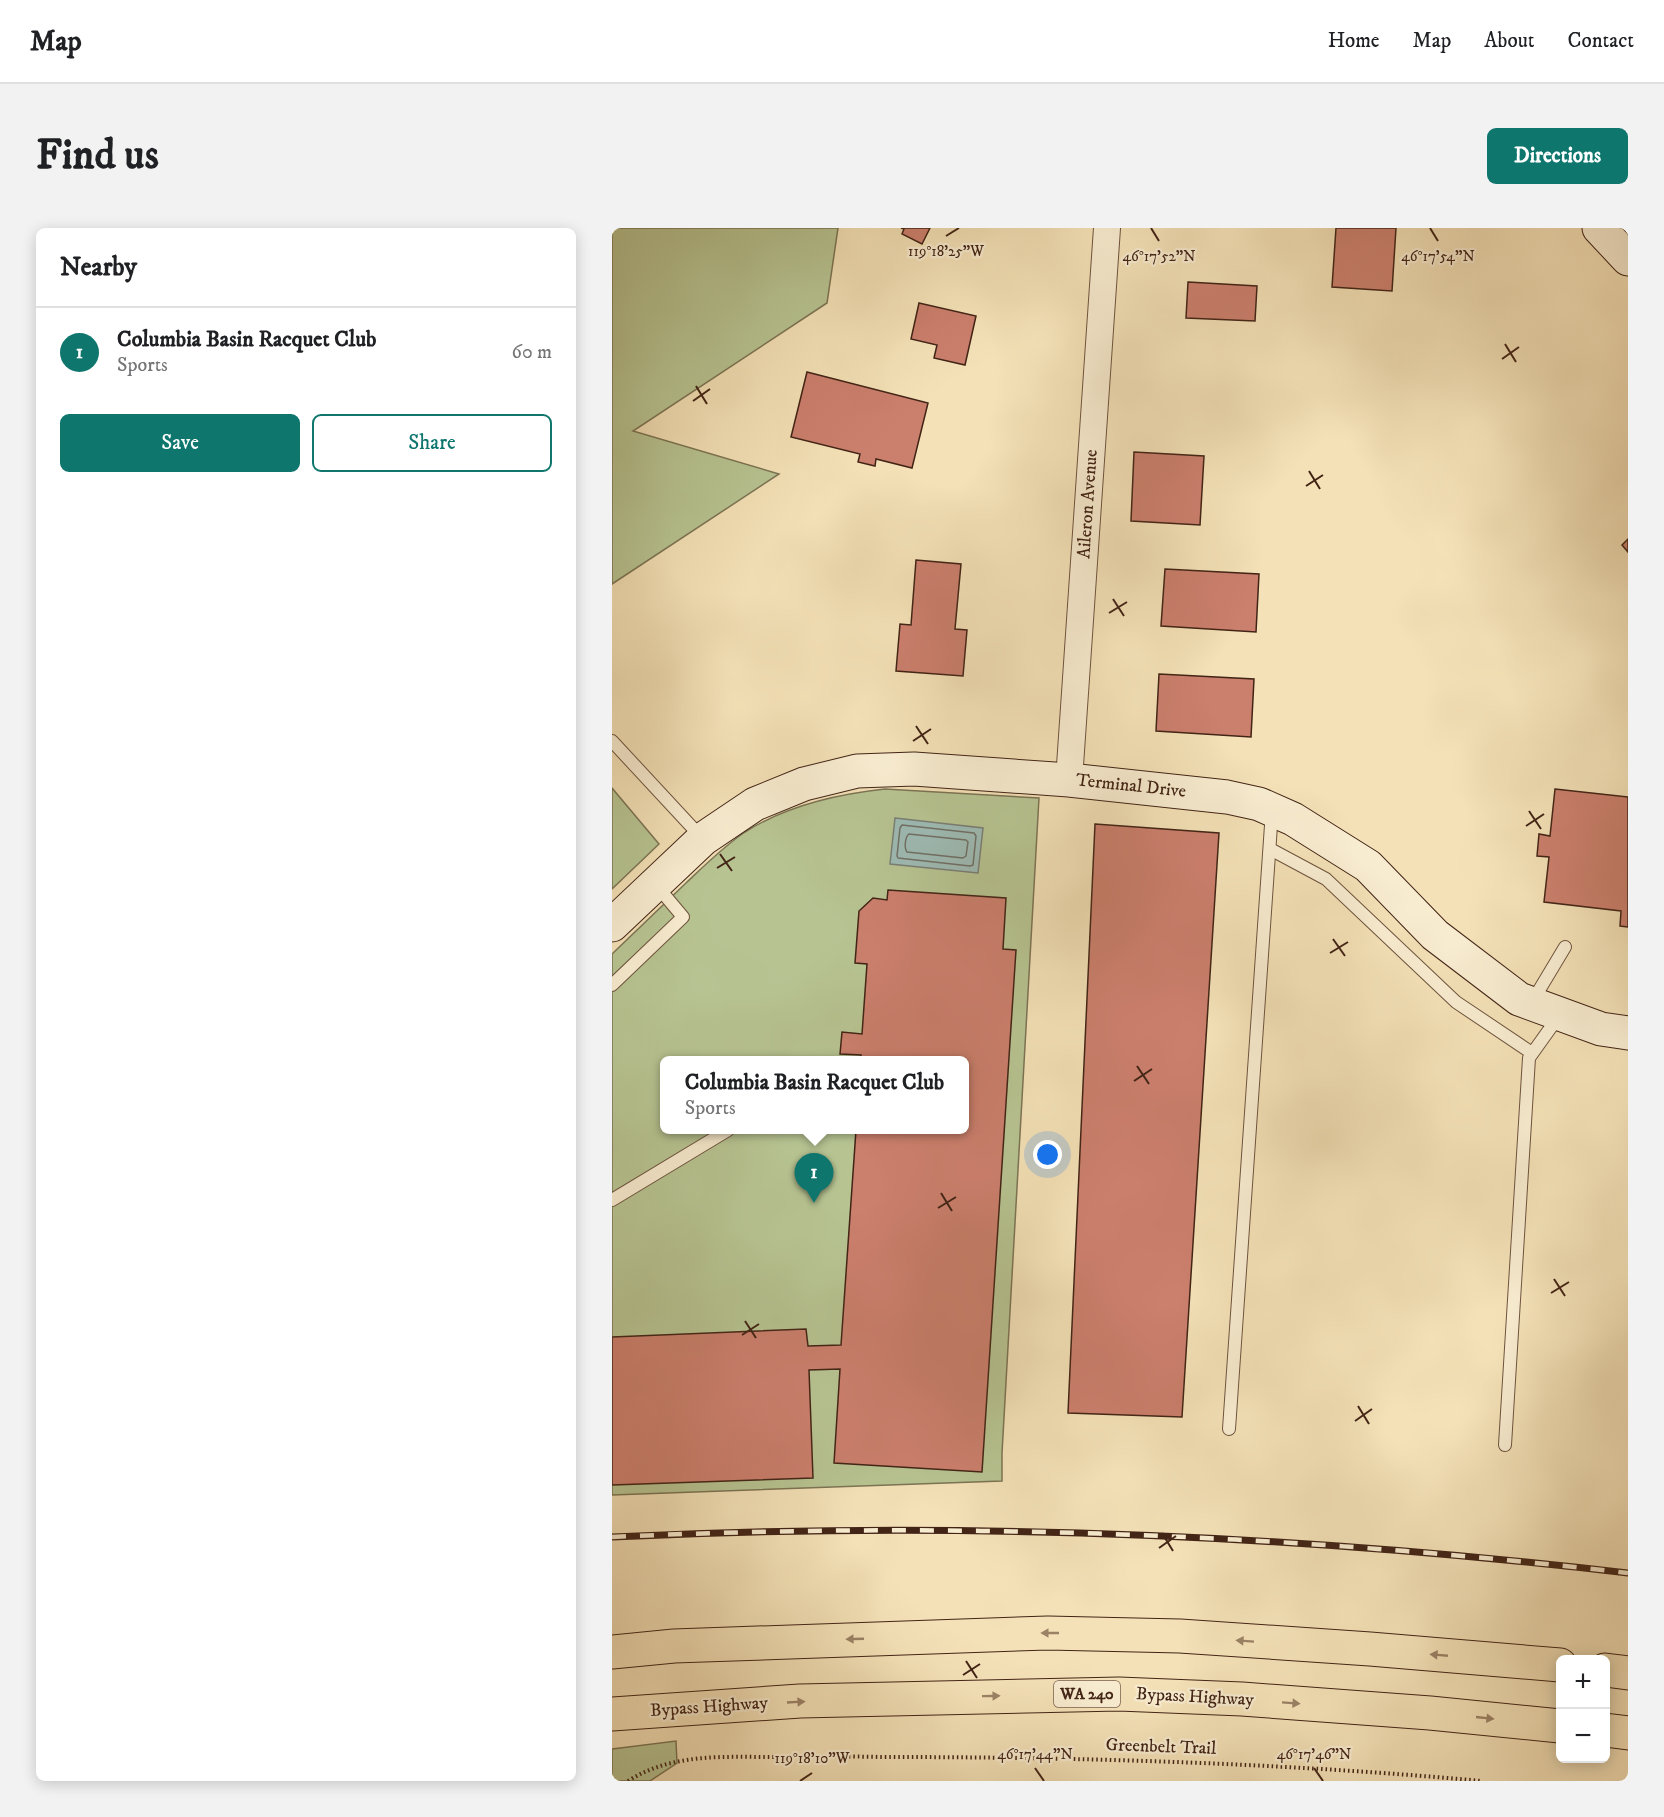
<!DOCTYPE html>
<meta charset="utf-8">
<style>
:root{--surface:#fff;--page:#f2f2f2;--text:#202124;--muted:#757577;--line:#e0e0e0;--accent:#0f766e}
body{margin:0;font-family:"IM FELL DW Pica",serif;background:var(--page);color:var(--text)}
.controls{position:absolute;right:18px;bottom:18px;display:grid;overflow:hidden;border-radius:9px;box-shadow:0 3px 15px #0003}
.controls button{width:54px;height:54px;display:grid;place-items:center;padding:0;border:0;border-bottom:2px solid var(--line);background:var(--surface);color:var(--text);font:30px sans-serif}
.you{position:absolute;left:436px;top:927px;width:21px;height:21px;margin:-15px;border:4px solid #fff;border-radius:50%;background:#1a73e8;box-shadow:0 0 0 9px #1a73e833}
.badge{display:grid;place-items:center;width:39px;height:39px;border-radius:50%;background:var(--accent);color:#fff;font-size:20px;font-weight:700}
.pin{position:absolute;translate:-50% -50px;filter:drop-shadow(0 2px 3px #0008)}
.pin::after{content:'';position:absolute;top:32px;width:21px;height:18px;background:inherit;clip-path:polygon(0 0,100% 0,50% 100%)}
.popup{position:absolute;left:48px;top:828px;width:309px;height:78px;box-sizing:border-box;display:grid;place-content:center;border-radius:9px;background:var(--surface);filter:drop-shadow(0 2px 4px #0005);font-size:20px;white-space:nowrap;color:var(--muted)}
.popup b{font-size:22px;color:var(--text)}
.popup::after{content:'';position:absolute;left:50%;top:100%;margin-left:-12px;border:12px solid transparent;border-top-color:var(--surface)}
.list{margin:0;padding:0;list-style:none}
h2{display:flex;justify-content:space-between;align-items:center;height:78px;margin:0;padding:0 24px;font-size:26px}
h2 small{font-size:20px;font-weight:400;color:var(--muted)}
.list li{display:grid;grid-template-columns:39px 1fr auto;gap:18px;align-items:center;box-sizing:border-box;height:90px;padding:0 24px;border-top:2px solid var(--line)}
.list b{display:block;font-size:22px;white-space:nowrap}
.list p{margin:0;font-size:20px;white-space:nowrap;color:var(--muted)}
.list em{font-size:20px;font-style:normal;color:var(--muted)}
.actions{display:flex;gap:12px;padding:18px 24px}
.actions a{flex:1;padding:14px 0;border:2px solid var(--accent);border-radius:9px;text-align:center;font-size:21px;color:var(--accent)}
.actions .main{background:var(--accent);color:#fff}
.map{position:relative;flex:none;width:1016px;height:1553px;overflow:hidden;border-radius:9px}
header{display:flex;align-items:center;gap:36px;box-sizing:border-box;height:84px;padding:0 30px;background:var(--surface);border-bottom:2px solid var(--line)}
header strong{font-size:28px}
nav{display:flex;gap:33px;margin-inline-start:auto;font-size:21px}
.intro{display:flex;align-items:center;justify-content:space-between;box-sizing:border-box;height:144px;padding:0 36px}
h1{margin:0;font-size:42px}
.button{padding:15px 27px;border-radius:9px;background:var(--accent);color:#fff;font-size:21px;font-weight:700}
main{display:flex;gap:36px;padding:0 36px}
aside{flex:1;background:var(--surface);border-radius:9px;box-shadow:0 3px 15px #0003}
.map>svg:first-child{display:block}
.green{fill:#b7c492;stroke:#7c7454;stroke-width:1.5;fill-rule:evenodd}
.water{fill:#9ebcb6;stroke:#797f76;stroke-width:1.5}
.lines{fill:none;stroke-linecap:round;stroke-linejoin:round}
.shore{stroke:#707066;stroke-width:1.5}
.building{fill:#cb7f6d;stroke:#422416;stroke-width:1.5}
.lane-casing{stroke:#6e533e;stroke-width:14}
.street-casing{stroke:#6e533e;stroke-width:28}
.secondary-casing{stroke:#422416;stroke-width:35}
.highway-casing{stroke:#422416;stroke-width:35}
.path{stroke:#422416;stroke-width:4;stroke-dasharray:1.5 3;stroke-linecap:butt}
.lane{stroke:#f8ecd0;stroke-width:12}
.street{stroke:#f8ecd0;stroke-width:26}
.secondary{stroke:#f8ecd0;stroke-width:33}
.highway{stroke:#f4e1b7;stroke-width:33}
.rail-casing{stroke:#422416;stroke-width:7}
.rail{stroke:#f8ecd0;stroke-width:4.5;stroke-dasharray:14;stroke-linecap:butt}
.oneway{fill:#9b8266}
.ticks{fill:none;stroke:#422416;stroke-width:2}
.labels{text-anchor:middle;dominant-baseline:central;stroke-width:4.5;stroke-linejoin:round;paint-order:stroke}
.shield{fill:#f8ecd0;stroke:#79604e;stroke-width:1.5}
.shield-label{font-size:16px;font-weight:bold;fill:#422416}
.street-label{font-size:18px;fill:#422416;stroke:#f8ecd0}
.ticks-label{font-size:15px;text-anchor:middle;fill:#422416;stroke:#f8ecd0;stroke-width:4.5;stroke-linejoin:round;paint-order:stroke}
</style>
<header>
<strong>Map</strong>
<nav><a>Home</a><a>Map</a><a>About</a><a>Contact</a></nav>
</header>
<div class="intro"><h1>Find us</h1><a class="button">Directions</a></div>
<main>
<aside>
<h2>Nearby<small></small></h2>
<ul class="list">
<li><span class="badge">1</span><div><b>Columbia Basin Racquet Club</b><p>Sports</p></div><em>60 m</em></li>
</ul>
<div class="actions"><a class="main">Save</a><a>Share</a></div>
</aside>
<div class="map">
<svg width="1016" height="1553" viewBox="0 0 1016 1553">
<rect width="100%" height="100%" fill="#f4e1b7"/>
<filter id="stains"><feTurbulence type="fractalNoise" baseFrequency=".00333" numOctaves="4"/><feColorMatrix values="0 0 0 0 .2 0 0 0 0 .09 0 0 0 0 .02 0 0 0 .5 -.17"/></filter>
<radialGradient id="worn" r=".72"><stop offset=".6" stop-color="#630" stop-opacity="0"/><stop offset="1" stop-color="#630" stop-opacity=".3"/></radialGradient>
<!-- green -->
<g class="green">
<polygon points="0,0 226,0 215,75 21,203 167,246 0,356"/>
<polygon points="0,560 47,616 0,661"/>
<path d="M273,561L427,570L390,1225V1253L0,1267V726C25,702 49,679 74,655C93,637 111,619 133,604C174,578 226,566 273,561ZM52,832H352V902H52Z"/>
<polygon points="64,1513 65,1535 38,1553 0,1553 0,1521"/>
</g>
<!-- water -->
<polygon class="water" points="283,590 371,600 366,645 278,636"/>
<g class="lines">
<!-- shore -->
<g class="shore">
<polygon points="290,597 362,605 364,608 361,637 358,638 286,630 285,628 288,600"/>
<path d="M297,606L354,612L356,614L354,628L351,630L295,624C292,620 293,609 297,606Z"/>
</g>
</g>
<!-- building -->
<g class="building">
<polygon points="289,0 318,0 310,16 290,6 292,1"/>
<polygon points="724,0 784,0 780,63 720,59"/>
<polygon points="576,54 645,58 643,93 574,90"/>
<polygon points="307,75 364,88 353,137 322,130 325,117 299,111"/>
<polygon points="195,144 316,175 300,240 264,231 263,238 246,234 248,226 179,209"/>
<polygon points="522,224 592,228 588,297 519,293"/>
<polygon points="1016,311 1016,324 1010,317"/>
<polygon points="304,332 349,336 343,401 355,402 351,448 284,443 288,396 299,397"/>
<polygon points="553,341 647,346 644,404 549,398"/>
<polygon points="547,446 642,451 639,509 544,503"/>
<polygon points="943,561 1016,569 1016,699 1008,698 1009,683 932,674 937,629 925,628 927,606 938,608"/>
<polygon points="483,596 607,605 570,1189 456,1185"/>
<polygon points="276,662 394,670 391,721 404,722 370,1244 222,1235 228,1141 197,1142 201,1250 0,1257 0,1109 194,1101 196,1118 229,1117 244,902 352,902 352,832 248,832 249,827 228,826 230,804 250,806 255,736 243,735 247,683 261,670 275,672"/>
</g>
<g class="lines">
<!-- lane casing -->
<g class="lane-casing">
<g id="lane">
<polyline points="0,513 90,610"/>
<polyline points="658,621 714,651 844,774 920,825"/>
<polyline points="0,757 71,689 45,658"/>
<polyline points="920,774 953,719"/>
<polyline points="0,972 116,902"/>
<polyline points="617,1201 660,583"/>
<polyline points="893,1217 917,830 947,788"/>
</g>
</g>
<!-- street casing -->
<g class="street-casing">
<polyline id="street" points="457,552 495,0"/>
</g>
<!-- secondary casing -->
<g class="secondary-casing">
<g id="secondary">
<polyline points="987,0 1016,31"/>
<polyline points="0,697 91,611 143,576 192,556 245,543 302,541 457,552 615,569 647,576 681,591 756,638 823,707 907,771 989,801 1016,805"/>
</g>
</g>
<!-- highway casing -->
<g class="highway-casing">
<g id="highway">
<polyline points="0,1424 62,1418 436,1405 568,1408 758,1421 948,1437"/>
<polyline points="993,1442 1016,1445"/>
<polyline points="0,1486 188,1473 507,1466 630,1471 818,1485 948,1498"/>
<polyline points="993,1502 1016,1505"/>
</g>
</g>
<!-- path -->
<path class="path" d="M16,1553C60,1525 111,1529 161,1529C198,1529 234,1528 270,1529C471,1529 670,1535 870,1553"/>
<!-- lane -->
<use href="#lane" class="lane"/>
<!-- street -->
<use href="#street" class="street"/>
<!-- secondary -->
<use href="#secondary" class="secondary"/>
<!-- highway -->
<use href="#highway" class="highway"/>
<!-- rail casing -->
<g class="rail-casing">
<path id="rail" d="M0,1309C339,1293 679,1306 1016,1345"/>
</g>
<!-- rail -->
<use href="#rail" class="rail"/>
</g>
<!-- one-way arrows -->
<defs><path id="oneway-solid" d="M-6-.8H1V-3.2L6.5 0L1 3.2V.8H-6Z" transform="scale(1.5)"/></defs>
<g class="oneway">
<use href="#oneway-solid" transform="translate(438 1405) rotate(-180)"/>
<use href="#oneway-solid" transform="translate(243 1411) rotate(178)"/>
<use href="#oneway-solid" transform="translate(633 1413) rotate(-176)"/>
<use href="#oneway-solid" transform="translate(827 1427) rotate(-175)"/>
<use href="#oneway-solid" transform="translate(379 1468) rotate(-1)"/>
<use href="#oneway-solid" transform="translate(184 1474) rotate(-3)"/>
<use href="#oneway-solid" transform="translate(679 1475) rotate(4)"/>
<use href="#oneway-solid" transform="translate(873 1490) rotate(6)"/>
</g>
<!-- ticks -->
<path class="ticks" d="M539,0L547,13M818,0L826,13M334,8L347,0M893,116L904,134M890,131L907,119M84,158L95,176M81,173L98,161M697,243L708,261M694,258L711,247M501,371L512,388M497,385L515,374M304,498L316,516M301,513L319,501M917,583L929,601M914,598L932,586M108,626L120,643M105,640L123,629M721,711L733,728M718,725L736,714M525,838L537,856M522,853L540,841M329,965L340,983M326,980L344,969M942,1051L953,1068M939,1065L957,1054M133,1093L144,1110M130,1107L147,1096M746,1178L757,1196M743,1193L760,1181M550,1305L561,1323M547,1320L564,1308M354,1433L365,1450M351,1447L368,1436M423,1540L432,1553M702,1540L711,1553M188,1553L200,1545"/>
<g class="labels">
<!-- shield labels -->
<rect class="shield" x="442" y="1453" width="66" height="26" rx="4.5"/>
<g class="shield-label">
<text x="475" y="1466">WA 240</text>
</g>
<!-- street labels -->
<g class="street-label">
<text transform="translate(476 276) rotate(-86)">Aileron Avenue</text>
<text transform="translate(519 558) rotate(6)">Terminal Drive</text>
<text transform="translate(583 1469) rotate(3)">Bypass Highway</text>
<text transform="translate(97 1479) rotate(-4)">Bypass Highway</text>
<text transform="translate(549 1519) rotate(2)">Greenbelt Trail</text>
</g>
</g>
<g class="ticks-label">
<text x="334" y="28">119°18'25"W</text>
<text x="547" y="33">46°17'52"N</text>
<text x="826" y="33">46°17'54"N</text>
<text x="423" y="1531">46°17'44"N</text>
<text x="702" y="1531">46°17'46"N</text>
<text x="200" y="1535">119°18'10"W</text>
</g>
<rect width="100%" height="100%" filter="url(#stains)"/>
<rect width="100%" height="100%" fill="url(#worn)"/>
</svg>
<div class="controls">
<button>+</button>
<button>−</button>
</div>
<div class="you"></div>
<div class="pin badge" style="left:202px;top:975px">1</div>
<div class="popup"><b>Columbia Basin Racquet Club</b>Sports</div>
</div>
</main>
